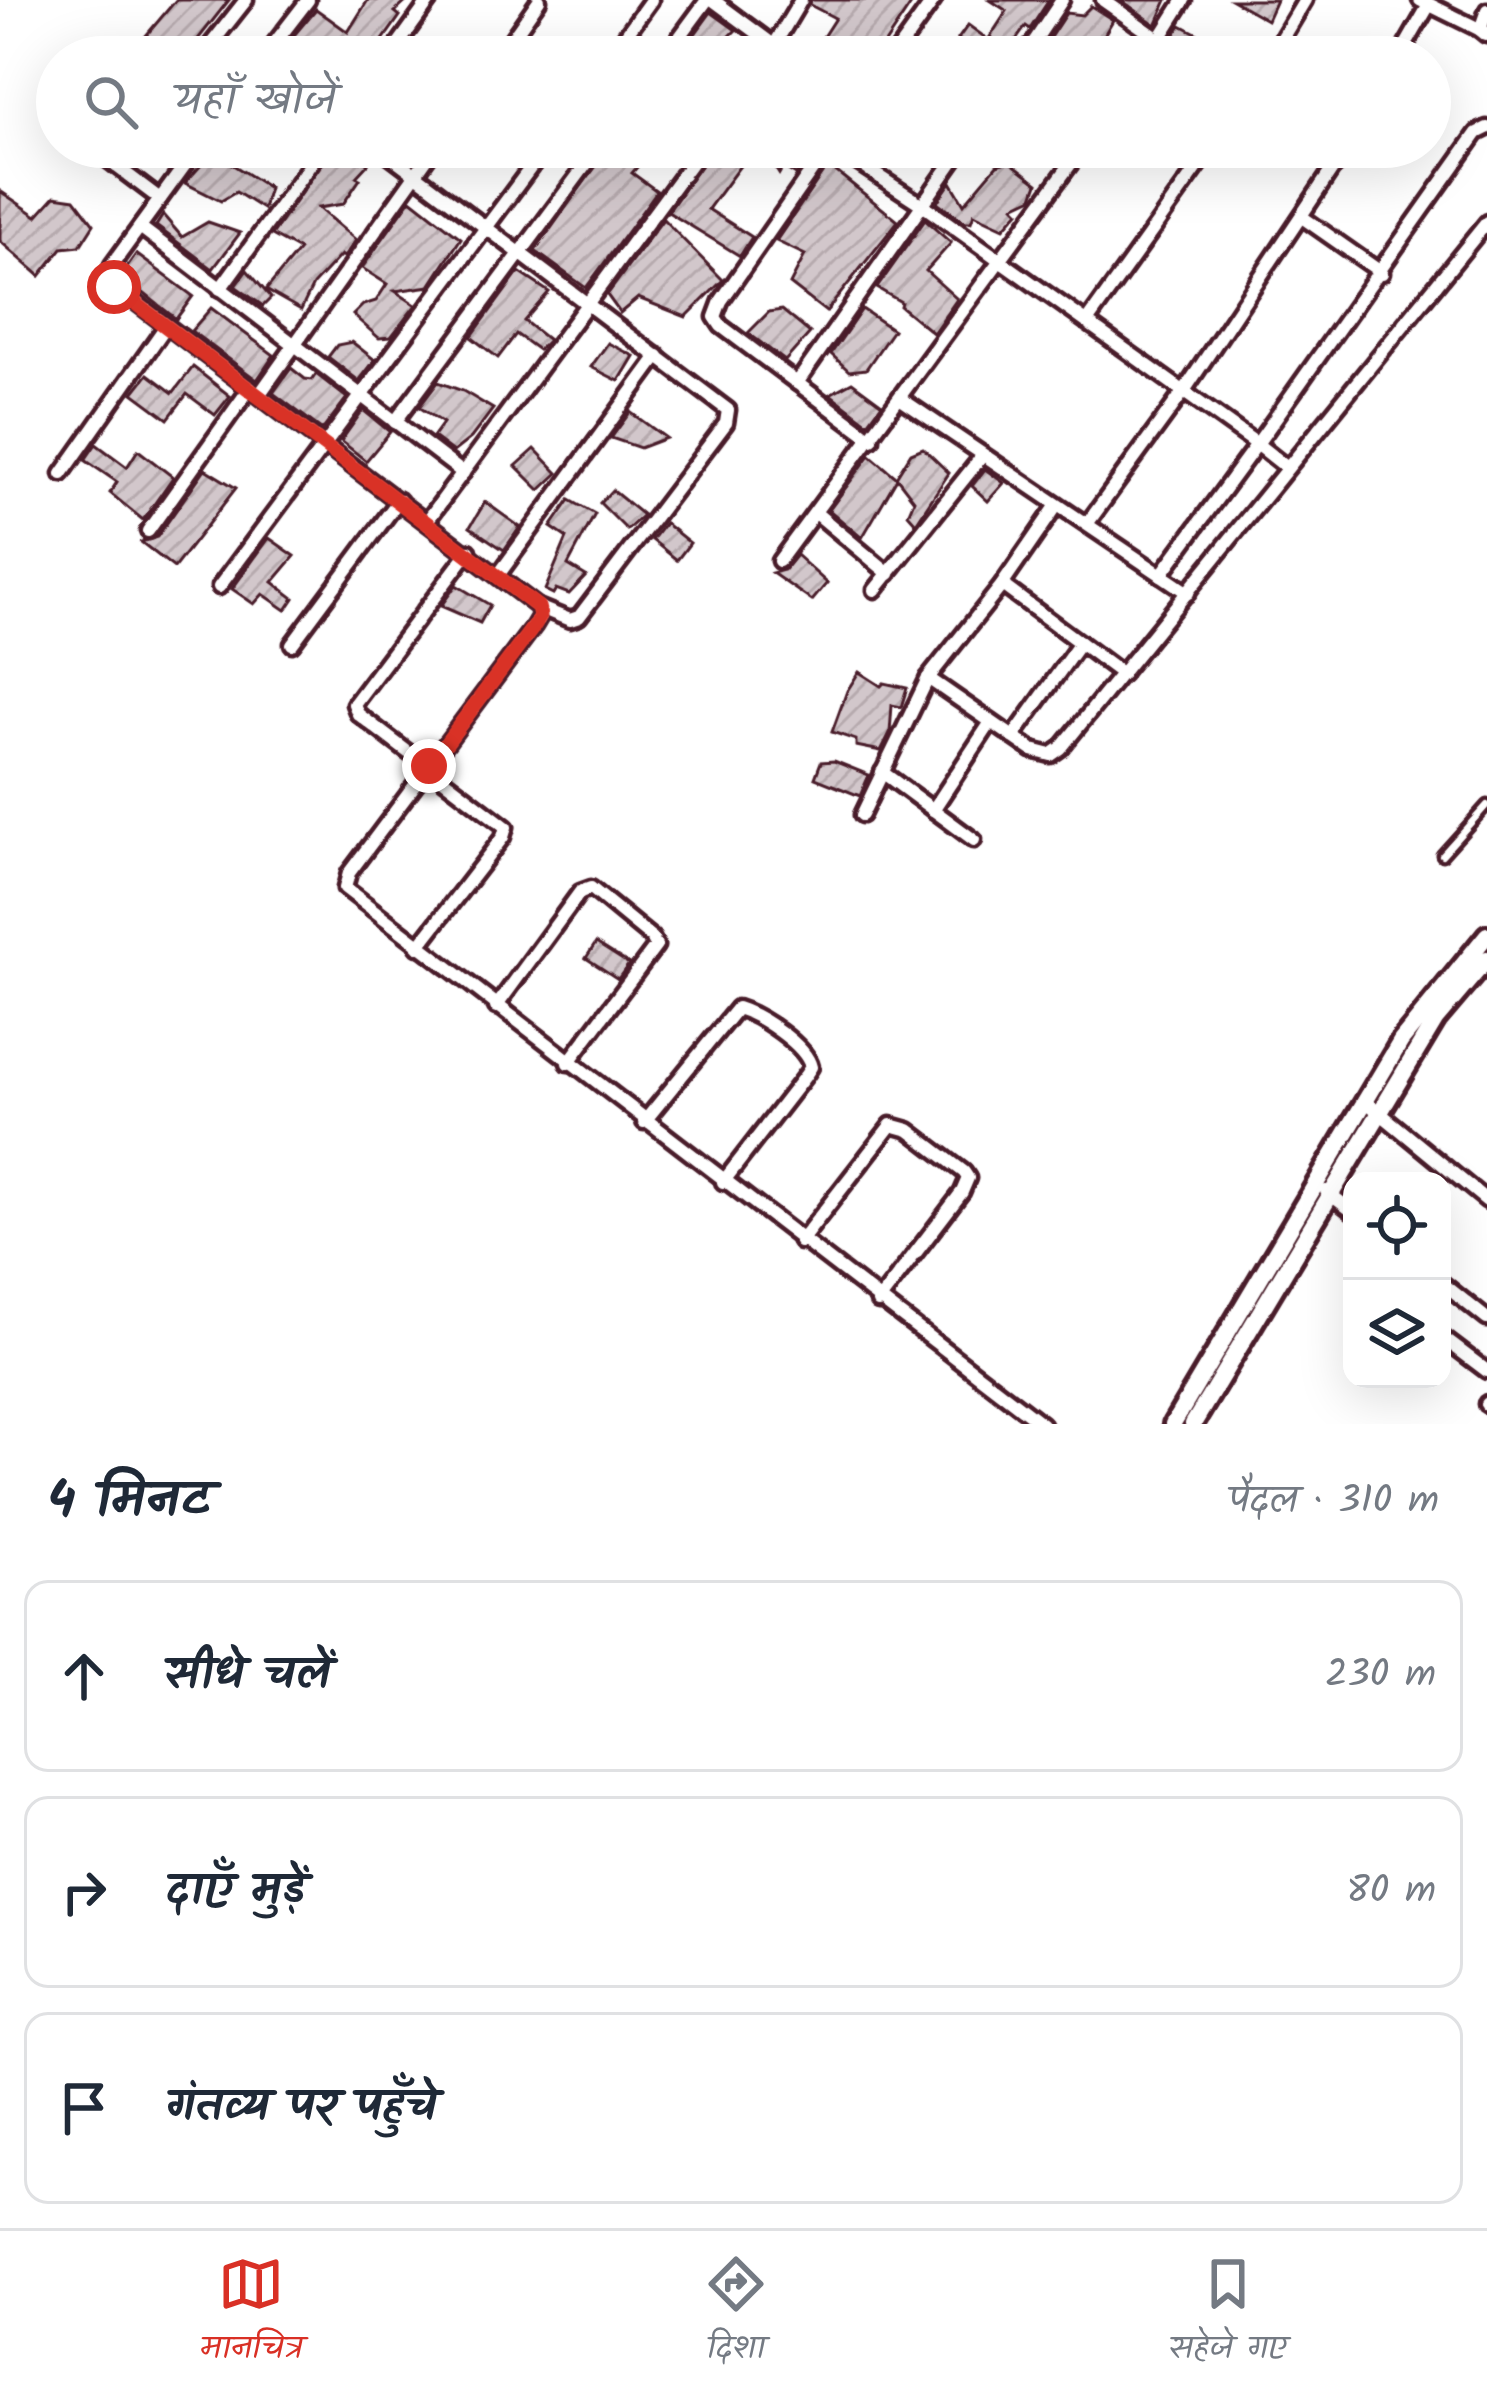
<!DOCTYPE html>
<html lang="hi">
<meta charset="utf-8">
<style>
:root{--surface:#fff;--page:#f2f2f3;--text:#1f2937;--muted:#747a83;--line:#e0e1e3;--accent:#d93025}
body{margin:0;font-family:Kalam,"Playpen Sans Deva",sans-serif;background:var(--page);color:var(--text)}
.controls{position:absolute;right:36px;bottom:36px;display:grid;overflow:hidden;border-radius:24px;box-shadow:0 12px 48px #0002}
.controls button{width:108px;height:108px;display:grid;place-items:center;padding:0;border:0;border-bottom:3px solid var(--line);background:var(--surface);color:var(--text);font:60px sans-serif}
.stop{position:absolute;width:36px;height:36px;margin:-27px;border:9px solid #d93025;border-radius:50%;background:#fff}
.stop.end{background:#d93025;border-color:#fff;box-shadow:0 3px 12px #0008}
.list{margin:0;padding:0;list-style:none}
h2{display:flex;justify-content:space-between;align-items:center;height:156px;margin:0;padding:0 48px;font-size:51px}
h2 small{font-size:39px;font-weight:400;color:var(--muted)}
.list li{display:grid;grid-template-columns:78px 1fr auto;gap:36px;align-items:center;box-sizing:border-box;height:192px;margin:0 24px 24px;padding:0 24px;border:3px solid var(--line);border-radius:24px}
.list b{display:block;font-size:45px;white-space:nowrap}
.list em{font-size:39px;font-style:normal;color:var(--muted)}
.icon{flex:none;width:66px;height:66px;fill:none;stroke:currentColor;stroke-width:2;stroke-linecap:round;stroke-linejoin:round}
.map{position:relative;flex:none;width:1487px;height:1424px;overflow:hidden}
.search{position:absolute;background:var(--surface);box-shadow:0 12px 48px #0002;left:36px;right:36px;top:36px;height:132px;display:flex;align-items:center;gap:30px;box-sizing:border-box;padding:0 42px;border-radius:66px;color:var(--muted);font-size:45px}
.sheet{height:804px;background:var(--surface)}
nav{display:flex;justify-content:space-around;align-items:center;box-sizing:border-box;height:168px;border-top:3px solid var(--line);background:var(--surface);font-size:33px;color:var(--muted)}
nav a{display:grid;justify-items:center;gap:6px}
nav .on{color:var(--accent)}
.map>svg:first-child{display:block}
.building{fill:url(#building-hatch);stroke:#4a1f2b;stroke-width:3}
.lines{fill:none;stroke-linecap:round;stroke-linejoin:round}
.lane-casing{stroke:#4a1f2b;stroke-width:15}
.street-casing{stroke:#4a1f2b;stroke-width:21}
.secondary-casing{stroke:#4a1f2b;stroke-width:26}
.lane{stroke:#fff;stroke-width:6}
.street{stroke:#fff;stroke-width:12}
.secondary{stroke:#fff;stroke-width:16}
.route{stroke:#d93025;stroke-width:15}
</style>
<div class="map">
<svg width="1487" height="1424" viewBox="0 0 1487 1424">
<defs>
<pattern id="building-hatch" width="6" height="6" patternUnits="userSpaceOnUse" patternTransform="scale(3)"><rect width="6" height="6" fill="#d2c7cb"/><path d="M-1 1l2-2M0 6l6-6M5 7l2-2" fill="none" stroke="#b6aaae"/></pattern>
</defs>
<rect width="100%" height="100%" fill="#fff"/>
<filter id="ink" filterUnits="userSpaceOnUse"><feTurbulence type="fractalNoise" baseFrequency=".00833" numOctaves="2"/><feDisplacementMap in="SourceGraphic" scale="24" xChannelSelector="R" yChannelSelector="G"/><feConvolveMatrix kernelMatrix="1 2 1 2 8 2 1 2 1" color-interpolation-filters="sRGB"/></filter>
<g filter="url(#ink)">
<!-- building -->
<g class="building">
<polygon points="176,0 229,0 184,57 128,57"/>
<polygon points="368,0 408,0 395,12 400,16 371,57 358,57 339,45 328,57 278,57 292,45 290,40 316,9 348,32"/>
<polygon points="811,0 914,0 876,57 810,57 835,18 810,5"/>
<polygon points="990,0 1049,0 1030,29 1026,26 1008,51 990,37 1007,11"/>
<polygon points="1121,0 1167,0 1156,25"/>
<polygon points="1232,0 1276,0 1267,20"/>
<polygon points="1091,6 1113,20 1091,57 1082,57 1049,39 1066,13 1082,15"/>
<polygon points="711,12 736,30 723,43 744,57 678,57"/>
<polygon points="968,25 990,41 981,54 958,39"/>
<polygon points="1181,25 1215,43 1207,57 1193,52 1173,37"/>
<polygon points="333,147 351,147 368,164 356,177 360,179 343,204 318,208 356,240 344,257 341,255 313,285 301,310 266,290 299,250 272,235"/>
<polygon points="609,147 633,147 646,157 632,173 657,191 586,288 535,251"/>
<polygon points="713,147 729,147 742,163 708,209 752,237 740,256 668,212"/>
<polygon points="737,147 805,147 802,152 809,156 796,175 783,167 779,174 770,160 737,152"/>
<polygon points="213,152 269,188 263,209 236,192 221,201 185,183"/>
<polygon points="1009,161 1038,183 1033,197 1014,206 1019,211 1004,228 974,214 971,222 965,222 937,202 951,182 964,204 997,165"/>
<polygon points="828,165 898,221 826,312 790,284 805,255 776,241"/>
<polygon points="0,191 37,216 55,196 75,199 94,224 80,246 62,248 40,276 0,241"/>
<polygon points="411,199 461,238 430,286 395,291 416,305 391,337 379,338 353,315 363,305 376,301 387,284 362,268"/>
<polygon points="163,215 182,237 208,222 240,233 213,269 156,226"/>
<polygon points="663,219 723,280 686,317 638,298 620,313 607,295"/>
<polygon points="925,220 951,243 926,271 957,299 933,333 900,306 901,302 877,288"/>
<polygon points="136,254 193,296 176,319 121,275"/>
<polygon points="247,270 271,298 263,306 235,286"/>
<polygon points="519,272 549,292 524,321 548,340 538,350 516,334 498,358 471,337"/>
<polygon points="211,308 274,355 257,380 191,331"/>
<polygon points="862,309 893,330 866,369 849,371 831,354"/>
<polygon points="782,310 810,333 785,361 748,333 769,312"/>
<polygon points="352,342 375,360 359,381 328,357 337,345"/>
<polygon points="608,343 634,356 619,381 591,367"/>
<polygon points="193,367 230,396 215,415 187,394 168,419 133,393 148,374 173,393"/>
<polygon points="291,368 305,379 312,380 316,374 347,398 324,428 321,429 273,393"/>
<polygon points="438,382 463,391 493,409 471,438 453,452 433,437 443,423 419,407"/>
<polygon points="852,382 882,404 868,423 830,394"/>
<polygon points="363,410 390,432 366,461 341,441"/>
<polygon points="630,412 666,438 640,448 611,438"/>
<polygon points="96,444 127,467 138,450 173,477 143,520 110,493 117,482 85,460"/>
<polygon points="923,448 949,473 916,523 908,514 914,500 897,478 862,538 829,510 870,455 896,477 911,453"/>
<polygon points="535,449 558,473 540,490 516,466"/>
<polygon points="205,469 236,488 174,568 141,542 157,537"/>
<polygon points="985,469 1004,483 988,501 972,486"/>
<polygon points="612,490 643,515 627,530 600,503"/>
<polygon points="570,500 595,514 568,565 586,576 569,594 556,589 553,594 545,590 567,538 551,527"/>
<polygon points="485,502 520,527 504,550 470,527"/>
<polygon points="665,523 690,543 677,560 652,540"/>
<polygon points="269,538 295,556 273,582 294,598 286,610 263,594 254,604 232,589"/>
<polygon points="796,555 827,583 812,601 772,573 784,570"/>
<polygon points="456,585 490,605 480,623 441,606"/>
<polygon points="859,672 881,686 884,683 907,688 901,707 892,705 890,733 881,751 856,746 856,740 832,732 847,691"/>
<polygon points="834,761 869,775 860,796 815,778 821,762"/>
<polygon points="596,943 629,964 618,979 586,958"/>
</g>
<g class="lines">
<!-- lane casing -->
<g class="lane-casing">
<polyline id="lane" points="1442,855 1487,805"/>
</g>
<!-- street casing -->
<g class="street-casing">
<g id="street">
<polyline points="713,0 767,40 773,47 769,57"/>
<polyline points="1103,0 1184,57"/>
<polyline points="1420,0 1487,33"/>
<polyline points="1486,35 1480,30 1487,10"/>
<polyline points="773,47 801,0"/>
<polyline points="201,57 246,0"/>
<polyline points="264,57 308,0"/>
<polyline points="389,57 430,0"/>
<polyline points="499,57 539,0"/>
<polyline points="610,57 651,0"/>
<polyline points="665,57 707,0"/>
<polyline points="893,57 934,0"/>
<polyline points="1024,57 1062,0"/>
<polyline points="1148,57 1184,0"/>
<polyline points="1271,57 1305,0"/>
<polyline points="1399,57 1429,5"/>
<polyline points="53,118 57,122"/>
<polyline points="91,147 160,199"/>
<polyline points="198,147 112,265 108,281 538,607 540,616 534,626 349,873 345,888 1042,1424"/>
<polyline points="379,147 728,410 726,423 579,617 570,620 538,607"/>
<polyline points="828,147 721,301 715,317 721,326 872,439"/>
<polyline points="834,147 924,206 1257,444 1477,133 1487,128"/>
<polyline points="1307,147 1335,167"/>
<polyline points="116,166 131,147"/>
<polyline points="1302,217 1382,273"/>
<polyline points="140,227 463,473"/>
<polyline points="220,289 323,147"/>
<polyline points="1087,322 1212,147"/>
<polyline points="797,383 963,147"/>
<polyline points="259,395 435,147"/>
<polyline points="901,399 1188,593"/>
<polyline points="395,422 599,147"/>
<polyline points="62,474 166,326"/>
<polyline points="816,513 889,574"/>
<polyline points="427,521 703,147"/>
<polyline points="1087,524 1184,391 1347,147"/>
<polyline points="148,531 250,388"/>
<polyline points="779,561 1083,147"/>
<polyline points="499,574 658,356"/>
<polyline points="1161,575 1257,444 1286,467"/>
<polyline points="1002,585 1122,674"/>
<polyline points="219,587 546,147"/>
<polyline points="875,590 983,455"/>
<polyline points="292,644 399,500"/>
<polyline points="928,678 1032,750 1051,755 1061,748 1487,222"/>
<polyline points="1013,737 1080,643"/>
<polyline points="882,772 974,840"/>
<polyline points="933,810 991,722"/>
<polyline points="862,815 928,678 1002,585 1057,505"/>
<polyline points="418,947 503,837 506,827 358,714 354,704 469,551"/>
<polyline points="496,1007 580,892 591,888 597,893 652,938 656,946 568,1063"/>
<polyline points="1364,1100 1487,1201"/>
<path d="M644,1122L737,1008C760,1015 806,1045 811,1067L805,1076L723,1182"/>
<polyline points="1326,1191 1352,1211"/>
<polyline points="800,1242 891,1125 909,1130 964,1172 968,1178 962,1192 878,1302"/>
<polyline points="1442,1283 1487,1319"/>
<polyline points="1442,1337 1487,1371"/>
<polyline points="1486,1404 1487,1403"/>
</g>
</g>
<!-- secondary casing -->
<g class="secondary-casing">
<g id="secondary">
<polyline points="1173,1424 1401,1041 1487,935"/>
<polyline points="1193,1424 1436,1019 1487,959"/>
</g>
</g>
<!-- lane -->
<use href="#lane" class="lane"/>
<!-- street -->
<use href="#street" class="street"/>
<!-- secondary -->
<use href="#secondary" class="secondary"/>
</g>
</g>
<g class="lines" filter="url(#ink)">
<!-- route -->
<polyline class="route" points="114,287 538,607 540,616 534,626 429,766"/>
</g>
</svg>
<div class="controls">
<button><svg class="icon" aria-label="locate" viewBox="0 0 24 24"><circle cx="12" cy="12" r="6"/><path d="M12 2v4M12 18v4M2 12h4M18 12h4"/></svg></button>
<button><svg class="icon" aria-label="layers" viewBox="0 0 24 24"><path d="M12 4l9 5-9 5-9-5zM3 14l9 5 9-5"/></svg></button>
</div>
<div class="stop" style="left:114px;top:287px"></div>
<div class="stop end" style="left:429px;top:766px"></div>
<div class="search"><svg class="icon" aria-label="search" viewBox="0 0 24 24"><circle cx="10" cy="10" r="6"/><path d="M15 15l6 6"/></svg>यहाँ खोजें</div>
</div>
<section class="sheet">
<h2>4 मिनट<small>पैदल · 310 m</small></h2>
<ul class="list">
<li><svg class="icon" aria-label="ahead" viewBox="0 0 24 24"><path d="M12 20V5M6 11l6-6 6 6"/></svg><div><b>सीधे चलें</b></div><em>230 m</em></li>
<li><svg class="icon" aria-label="right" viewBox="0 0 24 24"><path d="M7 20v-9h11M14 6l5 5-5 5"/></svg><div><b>दाएँ मुड़ें</b></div><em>80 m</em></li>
<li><svg class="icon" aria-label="arrive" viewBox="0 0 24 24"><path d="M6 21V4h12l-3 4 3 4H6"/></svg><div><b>गंतव्य पर पहुँचे</b></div></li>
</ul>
</section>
<nav>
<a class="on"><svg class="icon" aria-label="map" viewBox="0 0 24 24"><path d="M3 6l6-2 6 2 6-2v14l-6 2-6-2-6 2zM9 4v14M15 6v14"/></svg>मानचित्र</a>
<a><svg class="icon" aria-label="directions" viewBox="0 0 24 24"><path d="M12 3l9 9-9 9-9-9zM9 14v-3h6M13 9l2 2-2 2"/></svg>दिशा</a>
<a><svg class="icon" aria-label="saved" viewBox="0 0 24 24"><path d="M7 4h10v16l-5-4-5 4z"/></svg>सहेजे गए</a>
</nav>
